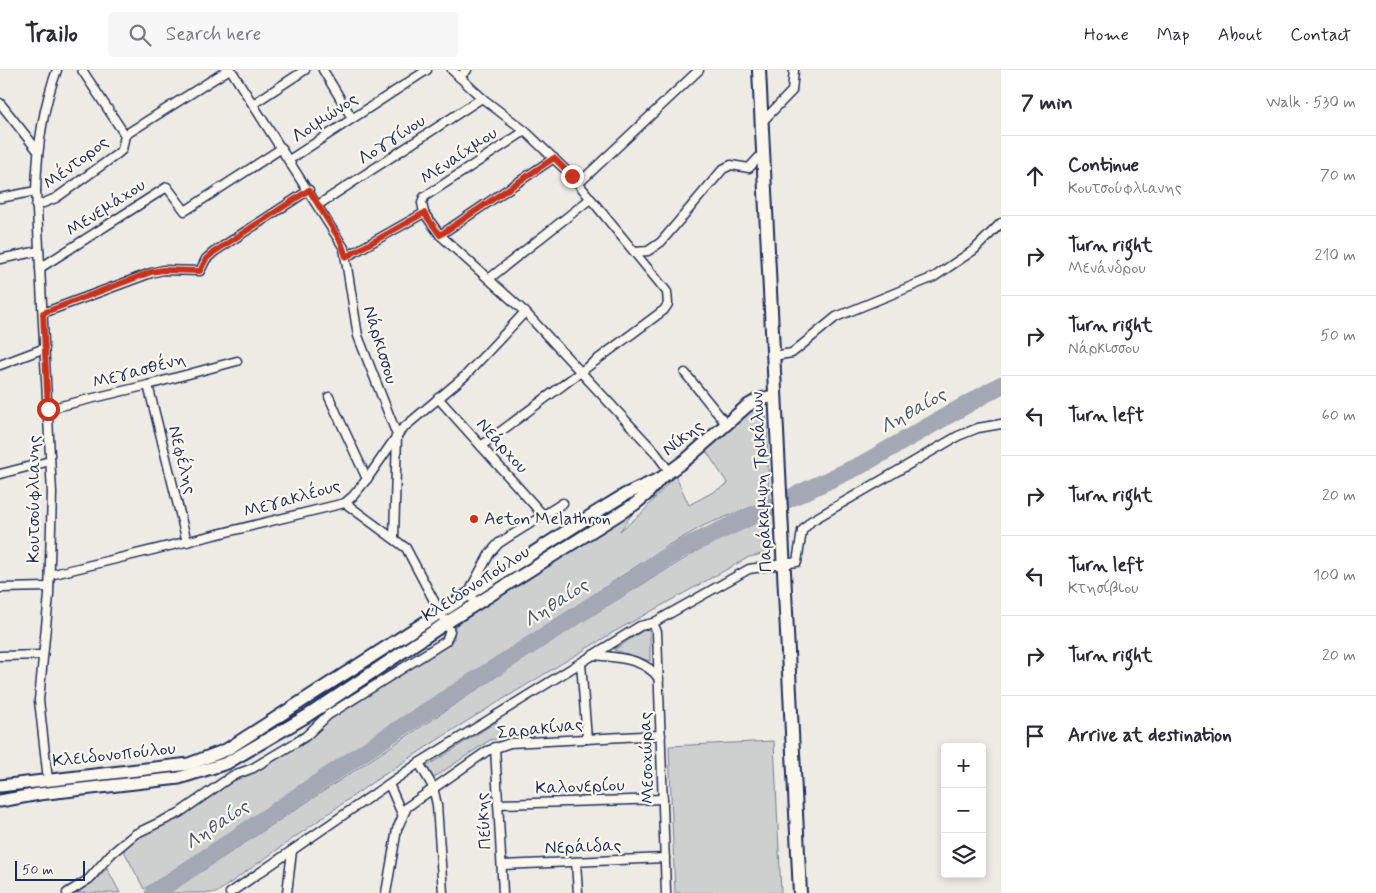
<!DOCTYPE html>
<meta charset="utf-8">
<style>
:root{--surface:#fff;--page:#f7f7f7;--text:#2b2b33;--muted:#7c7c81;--line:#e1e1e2}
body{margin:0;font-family:Mynerve,sans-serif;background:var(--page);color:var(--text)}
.controls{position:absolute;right:15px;bottom:15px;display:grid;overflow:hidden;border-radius:5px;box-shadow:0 2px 8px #0003}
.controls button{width:45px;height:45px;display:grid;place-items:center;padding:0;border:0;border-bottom:1px solid var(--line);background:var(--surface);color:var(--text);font:25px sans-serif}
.scale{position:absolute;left:15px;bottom:12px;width:70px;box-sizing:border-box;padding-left:5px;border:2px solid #1b2f5e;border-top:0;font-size:14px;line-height:18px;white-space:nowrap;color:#1b2f5e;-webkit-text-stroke:4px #fbf7ec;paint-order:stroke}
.stop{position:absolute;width:15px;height:15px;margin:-11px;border:4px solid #c8321e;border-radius:50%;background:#fff}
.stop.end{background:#c8321e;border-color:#fff;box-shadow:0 1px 5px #0008}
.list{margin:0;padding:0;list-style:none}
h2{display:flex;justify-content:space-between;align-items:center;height:65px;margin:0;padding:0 20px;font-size:21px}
h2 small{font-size:16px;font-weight:400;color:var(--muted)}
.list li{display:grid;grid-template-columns:32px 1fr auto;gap:15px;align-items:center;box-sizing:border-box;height:80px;padding:0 20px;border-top:1px solid var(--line)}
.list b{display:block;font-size:19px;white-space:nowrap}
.list p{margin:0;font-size:16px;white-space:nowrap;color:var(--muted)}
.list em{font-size:16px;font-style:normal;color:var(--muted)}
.icon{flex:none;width:28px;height:28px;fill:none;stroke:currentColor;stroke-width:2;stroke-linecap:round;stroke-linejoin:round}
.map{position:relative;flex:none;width:1001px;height:823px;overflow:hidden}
header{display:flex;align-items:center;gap:30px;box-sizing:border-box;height:70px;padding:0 25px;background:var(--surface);border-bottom:1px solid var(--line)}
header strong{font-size:24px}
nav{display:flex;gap:28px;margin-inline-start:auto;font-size:18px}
.search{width:350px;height:45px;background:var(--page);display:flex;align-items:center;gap:12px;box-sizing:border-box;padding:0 18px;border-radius:5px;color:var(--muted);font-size:19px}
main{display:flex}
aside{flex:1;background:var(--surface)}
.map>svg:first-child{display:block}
.green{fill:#cecfcf;stroke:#747f96}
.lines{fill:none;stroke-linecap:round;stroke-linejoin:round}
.river{stroke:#a3a8b4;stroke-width:18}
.street-casing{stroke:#1b2f5e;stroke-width:11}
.secondary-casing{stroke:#1b2f5e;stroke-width:15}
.primary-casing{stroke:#1b2f5e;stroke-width:16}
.street{stroke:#fbf7ec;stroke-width:8}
.secondary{stroke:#fbf7ec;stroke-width:11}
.primary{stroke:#fbf7ec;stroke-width:12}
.route{stroke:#c8321e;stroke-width:6}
.poi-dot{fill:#c8321e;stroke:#fbf7ec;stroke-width:2}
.labels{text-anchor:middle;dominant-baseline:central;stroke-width:4.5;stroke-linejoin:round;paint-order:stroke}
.street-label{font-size:18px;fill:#1b2f5e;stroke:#fbf7ec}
.poi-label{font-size:18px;fill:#1b2f5e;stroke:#fbf7ec;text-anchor:start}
.water-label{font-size:19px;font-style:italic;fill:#445378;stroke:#fbf7ec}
</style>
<header>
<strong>Trailo</strong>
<div class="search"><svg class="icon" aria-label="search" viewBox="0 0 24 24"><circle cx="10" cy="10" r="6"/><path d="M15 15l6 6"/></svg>Search here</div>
<nav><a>Home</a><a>Map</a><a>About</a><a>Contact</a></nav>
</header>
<main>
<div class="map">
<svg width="1001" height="823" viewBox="0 0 1001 823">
<rect width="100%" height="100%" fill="#eeebe4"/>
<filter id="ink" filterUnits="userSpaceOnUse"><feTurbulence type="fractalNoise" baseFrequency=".02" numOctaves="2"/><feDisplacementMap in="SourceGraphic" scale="10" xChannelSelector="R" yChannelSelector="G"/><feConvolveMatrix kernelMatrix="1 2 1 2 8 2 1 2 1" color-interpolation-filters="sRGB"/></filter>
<g filter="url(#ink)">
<!-- green -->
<g class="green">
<path d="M758,336L765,343L767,350L769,430L705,455L669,475L144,819L123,779L135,768L177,748L233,709L454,569L455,556L635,440L620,461L642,443L675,405L689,435L728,414L706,381C718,369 742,340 758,336Z"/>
<polygon points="770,444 772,482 749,487 612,563 459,656 373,712 216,823 169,823 566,561 730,461"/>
<polygon points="647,558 650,561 650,591 614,580"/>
<polygon points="496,652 500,668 490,670 433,708 427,696"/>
<polygon points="774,671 781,823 675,823 669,676"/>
<polygon points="107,798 120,823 74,823 96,810"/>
</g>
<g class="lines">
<!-- river -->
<polyline class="river" points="154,823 385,668 681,479 861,395 1001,315"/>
<!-- street casing -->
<g class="street-casing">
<g id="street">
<polyline points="82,0 125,65"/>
<polyline points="231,0 344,178 358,266 397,365 394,468"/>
<polyline points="323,0 352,48"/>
<polyline points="452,0 482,28 525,61 572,106 667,222 668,234 664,240 481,376"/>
<polyline points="459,7 467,0"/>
<polyline points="0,33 38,81"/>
<polyline points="253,34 305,0"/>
<polyline points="762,52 792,21 794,0"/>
<polyline points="525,61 424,127 422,133 424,143 440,165 525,242 655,382 669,401"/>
<polyline points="125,65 228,0"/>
<polyline points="289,90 427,0"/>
<polyline points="579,113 699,0"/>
<polyline points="0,128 36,121"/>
<polyline points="318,135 482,28"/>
<polyline points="36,136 56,128 116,85 122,80 125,65"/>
<polyline points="440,165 554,88"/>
<polyline points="635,182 648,181 661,172 723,99 731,95 749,98 763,83"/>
<polyline points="346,187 424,143"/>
<polyline points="0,189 39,181"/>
<polyline points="40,198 167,117 185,141 282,78"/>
<polyline points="490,208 590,129"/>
<polyline points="43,243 151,203 163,200 200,201 206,189 214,182 309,120"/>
<polyline points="773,286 792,283 836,247 934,207 974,180 1001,153"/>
<polyline points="0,295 45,278"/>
<polyline points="685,303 727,355"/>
<polyline points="148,315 187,472"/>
<polyline points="329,327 367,409"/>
<polyline points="438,328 543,445"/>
<polyline points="48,339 148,315 237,291"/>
<polyline points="0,404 50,391"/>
<polyline points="50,505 345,433 353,426 367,409 401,360 465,306 525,242"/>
<polyline points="0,518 49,517"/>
<polyline points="476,535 470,524 472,516 490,483 499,473 563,433"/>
<polyline points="653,553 657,562 666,823"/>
<path d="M593,585C615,587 646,588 659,609"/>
<polyline points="0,586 43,585"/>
<polyline points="581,593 587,669"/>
<polyline points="495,677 503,823"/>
<polyline points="419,693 433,717 437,735 443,823"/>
<path d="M48,710L39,630L49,525L52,423L36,121C37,80 42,39 57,0"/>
<polyline points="389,714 402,744"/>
<polyline points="498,734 663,729"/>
<polyline points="576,792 578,823"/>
<polyline points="502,795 665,788"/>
<polyline points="67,823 89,809 111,784 135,764 179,743 232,706 253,698 295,673 306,666 328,645 446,571 450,561 406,478 345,433"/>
<polyline points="230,823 419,693 640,556 653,553 749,499 797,492 802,461 811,451 958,366 978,358 1001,354"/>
<polyline points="287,823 292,781"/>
<polyline points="386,823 397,759 407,737 487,681 510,673 661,665"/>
</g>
</g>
<!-- secondary casing -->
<g class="secondary-casing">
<g id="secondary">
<polyline points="0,716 189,694 226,680 595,443 626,424 661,408 688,388 747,336 759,329 775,326"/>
<polyline points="0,731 39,724 179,708 227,693 307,646 446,553 635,434 646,425 658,411"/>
</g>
</g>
<!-- primary casing -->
<g class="primary-casing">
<polyline id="primary" points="759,0 800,823"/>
</g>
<!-- street -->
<use href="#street" class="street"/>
<!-- secondary -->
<use href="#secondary" class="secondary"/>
<!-- primary -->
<use href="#primary" class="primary"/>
</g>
</g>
<g class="lines" filter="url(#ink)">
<!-- route -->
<polyline class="route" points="48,339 43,243 151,202 163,200 200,201 206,189 214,182 309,120 341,172 346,187 424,143 440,165 554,88 572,106"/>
</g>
<!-- markers -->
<circle class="poi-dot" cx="474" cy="449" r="5"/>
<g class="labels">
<!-- street labels -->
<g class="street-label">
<text transform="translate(325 48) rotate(-34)">Λοιμώνος</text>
<text transform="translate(392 70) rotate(-33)">Λογγίνου</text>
<text transform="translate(459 86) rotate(-34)">Μεναίχμου</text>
<text transform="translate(76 93) rotate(-37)">Μέντορος</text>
<text transform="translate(106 138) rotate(-33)">Μενεμάχου</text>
<text transform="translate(380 275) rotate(73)">Νάρκισσου</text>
<text transform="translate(139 301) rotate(-15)">Μεγασθένη</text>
<text transform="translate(683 368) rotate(-38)">Νίκης</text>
<text transform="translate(502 376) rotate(48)">Νεάρχου</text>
<text transform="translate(182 390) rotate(76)">Νεφέλης</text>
<text transform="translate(762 412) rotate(-93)">Παράκαμψη Τρικάλων</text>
<text transform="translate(34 429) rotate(-90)">Κουτσούφλιανης</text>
<text transform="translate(292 429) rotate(-16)">Μεγακλέους</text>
<text transform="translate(476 514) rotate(-33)">Κλειδονοπούλου</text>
<text transform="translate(540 659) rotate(-6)">Σαρακίνας</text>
<text transform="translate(114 685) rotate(-6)">Κλειδονοπούλου</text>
<text transform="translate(647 688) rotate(-92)">Μεσοχώρας</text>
<text transform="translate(580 717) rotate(-2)">Καλονερίου</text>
<text transform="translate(484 751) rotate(-94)">Πεύκης</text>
<text transform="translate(583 777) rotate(-2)">Νεράιδας</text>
</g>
<!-- poi labels -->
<g class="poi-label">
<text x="484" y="449">Aeton Melathron</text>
</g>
<!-- water labels -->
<g class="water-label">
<text transform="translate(913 341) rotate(-30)">Ληθαίος</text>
<text transform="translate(556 533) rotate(-33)">Ληθαίος</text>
<text transform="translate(217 755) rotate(-34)">Ληθαίος</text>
</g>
</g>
</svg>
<div class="controls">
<button>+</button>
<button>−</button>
<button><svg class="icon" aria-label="layers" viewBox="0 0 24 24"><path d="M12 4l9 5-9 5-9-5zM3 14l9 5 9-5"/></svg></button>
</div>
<div class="scale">50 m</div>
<div class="stop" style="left:48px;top:339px"></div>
<div class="stop end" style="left:572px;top:106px"></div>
</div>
<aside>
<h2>7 min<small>Walk · 530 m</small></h2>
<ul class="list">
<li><svg class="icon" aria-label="ahead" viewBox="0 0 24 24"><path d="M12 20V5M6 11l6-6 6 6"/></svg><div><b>Continue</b><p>Κουτσούφλιανης</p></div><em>70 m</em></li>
<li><svg class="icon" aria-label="right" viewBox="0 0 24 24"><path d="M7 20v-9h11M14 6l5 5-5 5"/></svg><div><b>Turn right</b><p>Μενάνδρου</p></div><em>210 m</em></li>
<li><svg class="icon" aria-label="right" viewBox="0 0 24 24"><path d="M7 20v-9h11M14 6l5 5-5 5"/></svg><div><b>Turn right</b><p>Νάρκισσου</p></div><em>50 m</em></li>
<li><svg class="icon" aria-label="left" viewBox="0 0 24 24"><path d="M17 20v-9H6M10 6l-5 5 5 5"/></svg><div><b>Turn left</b></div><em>60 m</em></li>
<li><svg class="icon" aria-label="right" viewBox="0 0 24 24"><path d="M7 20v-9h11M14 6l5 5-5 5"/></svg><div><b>Turn right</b></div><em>20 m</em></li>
<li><svg class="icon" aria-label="left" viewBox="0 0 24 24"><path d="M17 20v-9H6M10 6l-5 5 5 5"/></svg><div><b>Turn left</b><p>Κτησίβιου</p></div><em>100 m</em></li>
<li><svg class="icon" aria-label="right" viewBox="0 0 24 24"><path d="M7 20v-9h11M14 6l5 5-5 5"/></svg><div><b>Turn right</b></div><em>20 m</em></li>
<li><svg class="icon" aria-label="arrive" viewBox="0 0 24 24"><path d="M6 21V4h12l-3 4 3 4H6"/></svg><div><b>Arrive at destination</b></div></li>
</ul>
</aside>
</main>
